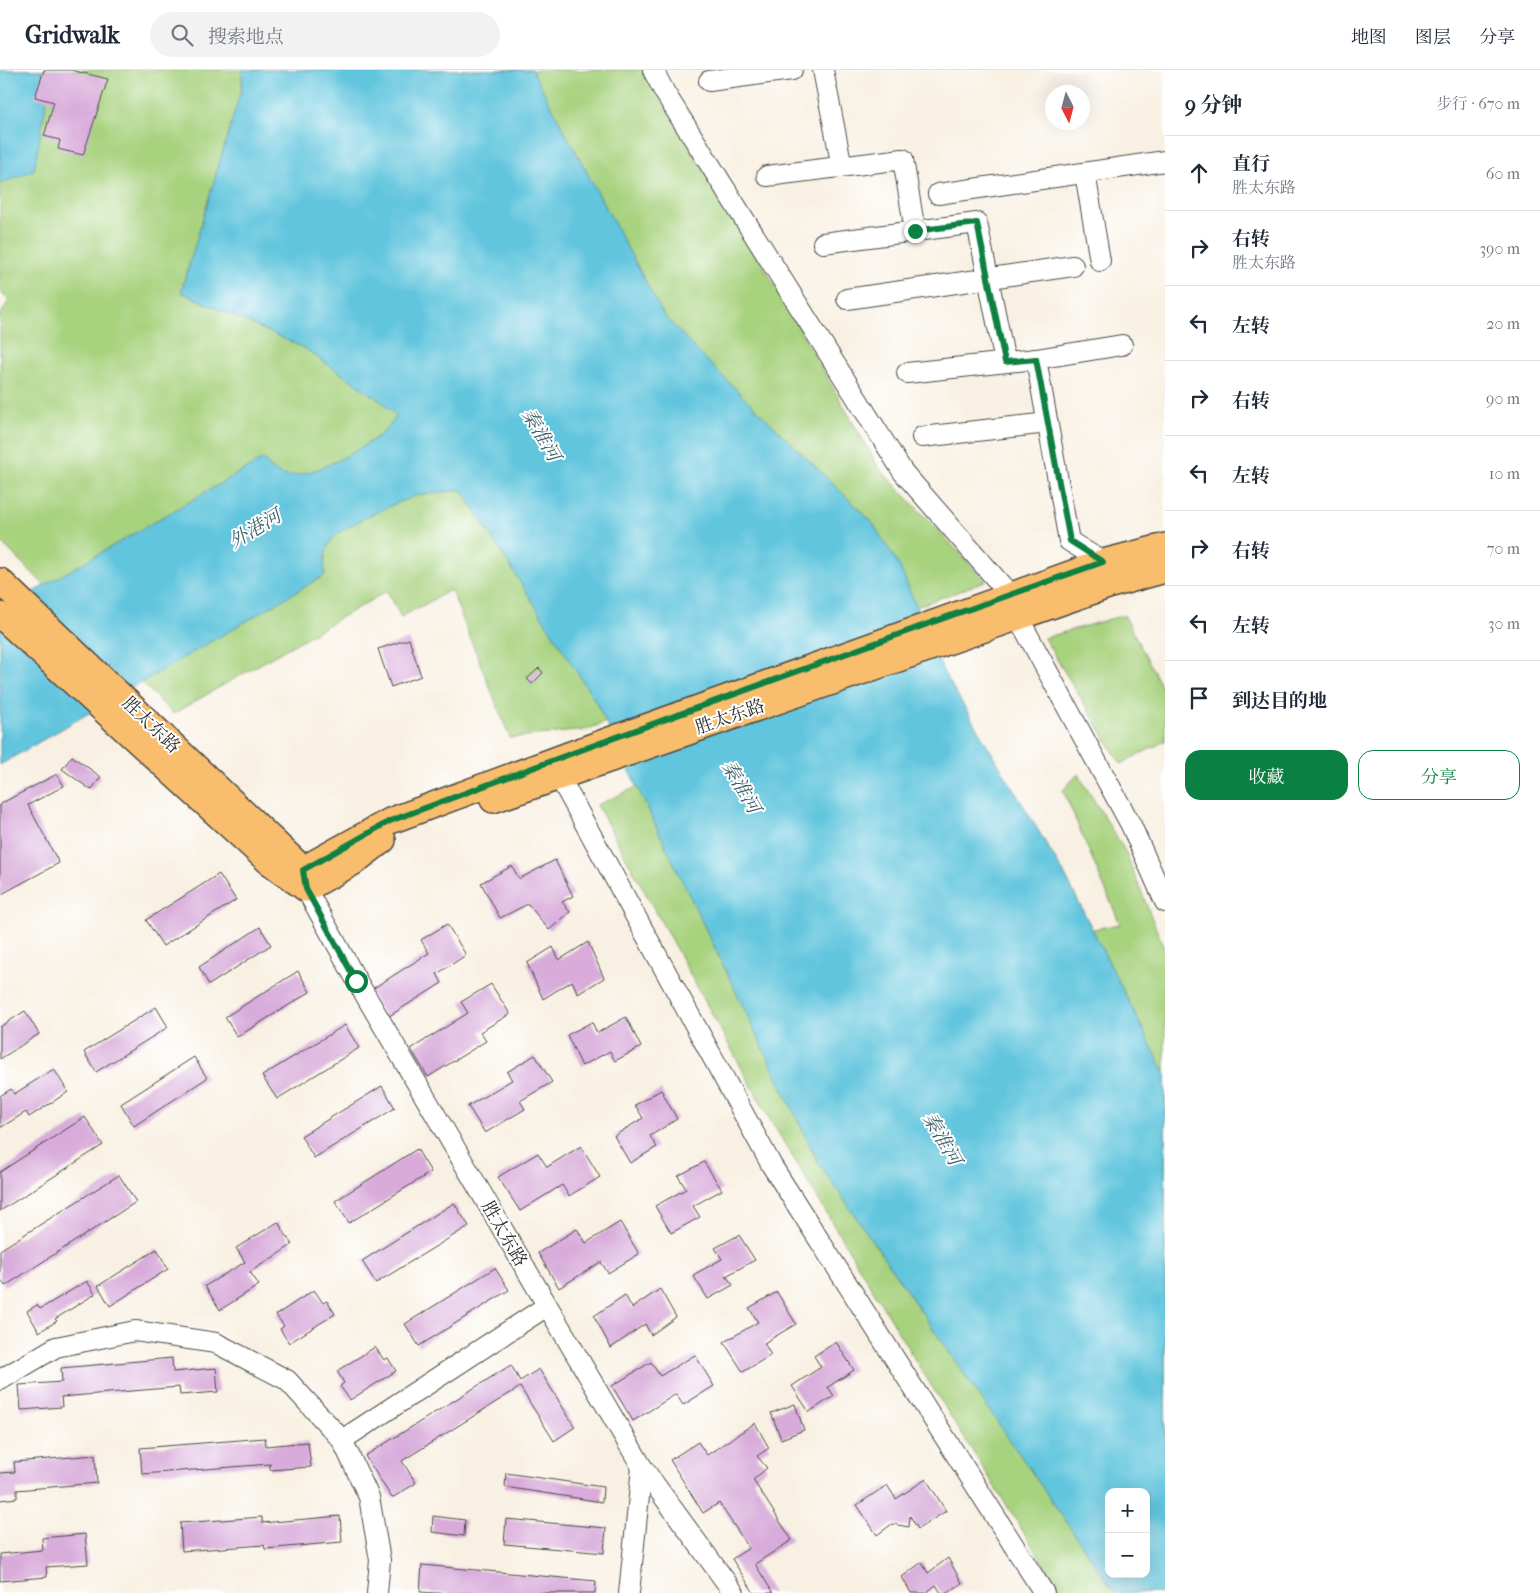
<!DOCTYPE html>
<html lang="zh">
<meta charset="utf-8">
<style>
:root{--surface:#fff;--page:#f2f2f3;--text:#1f2937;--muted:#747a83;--line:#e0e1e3;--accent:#0b8043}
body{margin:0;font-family:"IM FELL French Canon","Noto Serif SC",serif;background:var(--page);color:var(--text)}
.controls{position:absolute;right:15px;bottom:15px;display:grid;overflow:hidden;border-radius:10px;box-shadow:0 5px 20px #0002}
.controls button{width:45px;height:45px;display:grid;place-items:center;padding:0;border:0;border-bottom:1px solid var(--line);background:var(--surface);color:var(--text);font:25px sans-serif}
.compass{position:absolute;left:1045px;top:15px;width:45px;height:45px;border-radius:50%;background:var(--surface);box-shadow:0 5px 20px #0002;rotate:174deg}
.stop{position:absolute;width:15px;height:15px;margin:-11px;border:4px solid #0b8043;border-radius:50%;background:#fff}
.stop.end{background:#0b8043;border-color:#fff;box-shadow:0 1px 5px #0008}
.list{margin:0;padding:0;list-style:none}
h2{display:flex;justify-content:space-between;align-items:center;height:65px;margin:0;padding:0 20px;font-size:21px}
h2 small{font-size:16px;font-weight:400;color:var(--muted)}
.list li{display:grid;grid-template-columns:32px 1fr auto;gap:15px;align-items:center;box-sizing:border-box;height:75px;padding:0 20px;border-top:1px solid var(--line)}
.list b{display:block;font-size:19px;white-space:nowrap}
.list p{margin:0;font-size:16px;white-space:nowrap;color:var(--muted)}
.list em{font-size:16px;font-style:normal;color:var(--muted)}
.actions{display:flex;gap:10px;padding:15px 20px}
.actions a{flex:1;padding:11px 0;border:1px solid var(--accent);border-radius:15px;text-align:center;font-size:18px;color:var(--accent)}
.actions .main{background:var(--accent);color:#fff}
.icon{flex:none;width:28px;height:28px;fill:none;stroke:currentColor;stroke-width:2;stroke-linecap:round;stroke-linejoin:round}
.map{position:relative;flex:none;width:1165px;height:1523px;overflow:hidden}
header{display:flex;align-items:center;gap:30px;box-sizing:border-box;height:70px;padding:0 25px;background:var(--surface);border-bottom:1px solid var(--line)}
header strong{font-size:24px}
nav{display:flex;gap:28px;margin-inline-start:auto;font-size:18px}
.search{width:350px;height:45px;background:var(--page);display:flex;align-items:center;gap:12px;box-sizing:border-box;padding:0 18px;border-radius:28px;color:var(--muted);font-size:19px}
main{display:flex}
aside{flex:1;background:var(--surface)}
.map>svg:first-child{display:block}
.green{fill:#a7d27e;stroke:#697e54;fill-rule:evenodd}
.water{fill:#60c5dd;stroke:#467884;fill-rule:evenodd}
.building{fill:#d8abda}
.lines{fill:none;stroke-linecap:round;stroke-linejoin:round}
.minor-casing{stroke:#4a4946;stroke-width:22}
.major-casing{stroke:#4a4946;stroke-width:28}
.minor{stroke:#fff;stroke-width:20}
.major{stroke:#f9be6d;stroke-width:25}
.route{stroke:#0b8043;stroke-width:6}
.labels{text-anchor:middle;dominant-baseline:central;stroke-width:4;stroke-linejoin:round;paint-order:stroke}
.street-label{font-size:18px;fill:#2b2b2b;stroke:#fff}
.water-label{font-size:19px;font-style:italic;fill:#3e6169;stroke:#fff}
</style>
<header>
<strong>Gridwalk</strong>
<div class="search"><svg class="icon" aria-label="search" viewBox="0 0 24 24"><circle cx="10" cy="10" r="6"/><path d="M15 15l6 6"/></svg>搜索地点</div>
<nav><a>地图</a><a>图层</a><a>分享</a></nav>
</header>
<main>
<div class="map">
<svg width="1165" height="1523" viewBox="0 0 1165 1523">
<rect width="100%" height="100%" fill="#fff"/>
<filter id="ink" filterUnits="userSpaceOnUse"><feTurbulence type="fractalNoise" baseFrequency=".02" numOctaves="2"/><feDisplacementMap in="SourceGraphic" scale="10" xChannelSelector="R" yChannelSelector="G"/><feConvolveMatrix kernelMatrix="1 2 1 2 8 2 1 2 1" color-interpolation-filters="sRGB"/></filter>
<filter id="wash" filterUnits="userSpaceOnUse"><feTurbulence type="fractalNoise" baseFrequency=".0096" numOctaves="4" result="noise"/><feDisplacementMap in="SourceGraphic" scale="20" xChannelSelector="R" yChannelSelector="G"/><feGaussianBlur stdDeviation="1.12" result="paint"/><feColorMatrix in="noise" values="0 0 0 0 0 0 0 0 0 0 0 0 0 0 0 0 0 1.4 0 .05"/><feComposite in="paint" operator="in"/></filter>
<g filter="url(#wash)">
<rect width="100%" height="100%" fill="#f8f0e2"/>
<!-- green -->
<g class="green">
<polygon points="0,0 642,0 759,188 879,398 986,511 585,660 510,668 451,520 401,547 387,521 173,644 0,471 0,245 9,231 0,222"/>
<polygon points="1124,545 1165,623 1165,671 1121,694 1044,568"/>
<path d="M1078,704L1125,781L1165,881V1523H1062L915,1290L768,1046L597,735L650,711L763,922L1120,854L1063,720ZM1109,1422H1146V1504H1109Z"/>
</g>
<!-- water -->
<g class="water">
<polygon points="0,0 42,0 49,18 34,100 0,114"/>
<path d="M242,0H532L663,244L699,283L872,452L900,497L943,601L1066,807L1165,1003V1523H1115L818,1092L597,634L462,420C448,422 433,422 419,425C404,429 341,457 333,468C324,481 324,490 325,505L0,695V541L263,389C269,396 275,403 284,405C307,411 375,373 390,356C392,353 394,349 396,346L381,331L304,278L181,222L242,17ZM1109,1422H1146V1504H1109Z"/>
</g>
<g id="blocks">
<!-- building -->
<g class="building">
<polygon points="44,0 71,0 108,9 83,85 58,79 60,70 44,66 54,32 35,27"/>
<polygon points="409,569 421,606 391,617 378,579"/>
<polygon points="539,598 543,603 532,614 527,609"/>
<polygon points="72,686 101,707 91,720 62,699"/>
<polygon points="57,704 64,716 28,735 59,793 0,825 0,734"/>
<polygon points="555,790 573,826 562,832 570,842 549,860 528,834 500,848 481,813 512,796 519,809"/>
<polygon points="219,804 236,830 163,876 146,850"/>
<polygon points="447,854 466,885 437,904 442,913 386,948 369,921 429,883 421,870"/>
<polygon points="260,857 271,875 209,915 199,897"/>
<polygon points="588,872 604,908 578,924 572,911 543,929 527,893 553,877 559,890"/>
<polygon points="298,901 310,922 237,967 225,947"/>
<polygon points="491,914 510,944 480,962 486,971 428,1007 411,979 468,943 461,932"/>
<polygon points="156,937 168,957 96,1002 84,982"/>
<polygon points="25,941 39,964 0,989 0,957"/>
<polygon points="626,947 641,977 615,991 610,981 582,996 567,965 592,952 597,963"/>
<polygon points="345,955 359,978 277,1029 262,1006"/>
<polygon points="535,985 552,1012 520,1031 525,1039 485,1063 468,1036 512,1010 507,1002"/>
<polygon points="194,987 207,1008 134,1056 121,1034"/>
<polygon points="54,999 68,1022 29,1047 26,1042 0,1058 0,1026 11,1019 14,1024"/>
<polygon points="382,1016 395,1038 314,1088 301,1066"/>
<polygon points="661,1020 677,1049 650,1066 657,1077 630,1093 614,1066 643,1048 635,1035"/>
<polygon points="85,1047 103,1075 0,1141 0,1102"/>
<polygon points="581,1076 600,1107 569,1126 562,1115 520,1141 498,1107 538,1083 547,1097"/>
<polygon points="417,1079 431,1102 349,1153 335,1131"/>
<polygon points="704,1092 722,1120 693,1136 700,1147 671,1163 655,1136 686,1119 678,1106"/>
<polygon points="119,1105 136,1132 5,1216 0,1208 0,1180"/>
<polygon points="454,1133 469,1156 376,1213 362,1191"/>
<polygon points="278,1152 292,1175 250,1202 259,1215 220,1240 205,1216 245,1192 236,1178"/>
<polygon points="620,1152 639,1184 608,1203 601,1192 559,1218 538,1183 577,1159 586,1173"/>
<polygon points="739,1165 755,1190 726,1206 733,1215 708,1229 693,1205 722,1189 715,1178"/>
<polygon points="157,1179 168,1199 110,1236 98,1216"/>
<polygon points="495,1198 509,1220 419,1276 405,1254"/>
<polygon points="87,1211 95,1224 55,1249 57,1251 39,1262 27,1241 37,1235 40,1239"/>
<polygon points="660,1219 676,1247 651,1265 645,1254 611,1278 594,1246 625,1225 632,1238"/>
<polygon points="314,1220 323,1233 327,1231 335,1244 289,1273 280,1259 284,1256 276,1245"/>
<polygon points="777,1222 796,1254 764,1273 771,1285 743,1302 724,1272 758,1252 749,1238"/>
<polygon points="836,1272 854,1300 828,1317 834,1326 809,1342 792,1316 821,1297 814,1286"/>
<polygon points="375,1277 384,1290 388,1288 396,1301 350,1330 340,1316 344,1313 337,1301"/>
<polygon points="695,1285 714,1316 683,1335 676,1324 633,1351 612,1316 651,1292 660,1306"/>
<polygon points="172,1288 173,1302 216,1298 218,1322 180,1325 179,1317 61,1327 62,1337 21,1340 19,1315 62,1312 61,1298"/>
<polygon points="511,1295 520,1311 539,1299 575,1357 554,1371 520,1317 402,1391 416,1413 392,1428 365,1386"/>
<polygon points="795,1334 804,1360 781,1369 771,1343"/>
<polygon points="755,1353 769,1378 757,1386 767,1398 753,1410 792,1470 755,1494 773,1523 754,1523 732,1489 749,1478 719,1433 703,1443 670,1390 698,1372 707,1385"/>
<polygon points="265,1368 266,1376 308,1372 311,1397 270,1400 270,1394 142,1404 140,1378"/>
<polygon points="95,1385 97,1413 17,1420 17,1428 0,1430 0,1403 15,1402 14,1392"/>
<polygon points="506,1403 603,1417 602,1432 505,1417"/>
<polygon points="926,1409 946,1441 918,1459 910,1446 909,1457 892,1454 877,1465 857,1435 887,1415 896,1429"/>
<polygon points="340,1446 342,1472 265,1479 264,1475 182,1481 180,1453 262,1447 262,1453"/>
<polygon points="433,1446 465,1450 464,1466 432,1462"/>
<polygon points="506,1449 606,1458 604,1483 504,1474"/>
<polygon points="85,1464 88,1494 46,1497 47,1507 0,1511 0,1484 43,1480 42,1468"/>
<polygon points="948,1488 962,1513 948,1523 941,1523 936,1515 926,1523 911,1523 902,1507 922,1492 928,1503"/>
<polygon points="422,1495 596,1511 595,1523 437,1523 420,1522"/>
</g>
</g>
</g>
<g filter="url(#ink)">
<use href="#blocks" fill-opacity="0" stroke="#4a4946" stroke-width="1"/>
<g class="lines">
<!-- minor casing -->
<g class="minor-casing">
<g id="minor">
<polyline points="653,0 665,23 903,402 1010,525"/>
<polyline points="823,0 842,97"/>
<polyline points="709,11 792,0"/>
<polyline points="1085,103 1100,191"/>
<polyline points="767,106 903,89 915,161"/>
<polyline points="938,124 1165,91"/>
<polyline points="823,173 977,153 1005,292"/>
<polyline points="847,229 1073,196"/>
<polyline points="907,303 1036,289"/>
<polyline points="922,367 1048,353"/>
<polyline points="1103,492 1069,471 1036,289 1122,275"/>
<polyline points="1018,547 1131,755 1165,832"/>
<polyline points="556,694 560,708 772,1096 1044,1523"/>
<polyline points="304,804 306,819 357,911 642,1397 734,1523"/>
<polyline points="0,1310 56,1277 135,1261 216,1273 287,1310 342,1370 369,1427 380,1490 377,1523"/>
<polyline points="342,1370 547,1236"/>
<polyline points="629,1523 642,1397"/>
</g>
</g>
<!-- major casing -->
<g class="major-casing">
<g id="major">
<polyline points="0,511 303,799 390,751 571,684 1103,492 1165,476"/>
<polyline points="0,545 268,791 306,819 354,792 383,770"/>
<polyline points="493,730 1111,515 1165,500"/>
</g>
</g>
<!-- minor -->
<use href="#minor" class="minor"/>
<!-- major -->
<use href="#major" class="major"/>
</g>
</g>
<g class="lines" filter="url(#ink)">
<!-- route -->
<polyline class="route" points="356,911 306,819 303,800 390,751 570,684 944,548 1103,492 1070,471 1036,289 1005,292 977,153 915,161"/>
</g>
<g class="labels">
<!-- street labels -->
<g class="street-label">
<text transform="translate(730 647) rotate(-19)">胜太东路</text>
<text transform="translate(151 655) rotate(44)">胜太东路</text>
<text transform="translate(504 1164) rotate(60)">胜太东路</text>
</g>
<!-- water labels -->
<g class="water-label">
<text transform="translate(541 365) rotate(60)">秦淮河</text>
<text transform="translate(255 459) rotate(-31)">外港河</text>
<text transform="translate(741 717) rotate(60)">秦淮河</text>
<text transform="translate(942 1069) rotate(60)">秦淮河</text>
</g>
</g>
</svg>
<div class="controls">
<button>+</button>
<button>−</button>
</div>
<svg class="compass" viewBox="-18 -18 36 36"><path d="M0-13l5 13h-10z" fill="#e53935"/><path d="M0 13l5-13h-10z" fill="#747a83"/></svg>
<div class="stop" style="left:356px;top:911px"></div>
<div class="stop end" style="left:915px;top:161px"></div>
</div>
<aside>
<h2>9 分钟<small>步行 · 670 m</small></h2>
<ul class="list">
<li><svg class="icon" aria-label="ahead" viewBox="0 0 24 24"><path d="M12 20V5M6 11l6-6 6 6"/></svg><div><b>直行</b><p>胜太东路</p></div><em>60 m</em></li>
<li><svg class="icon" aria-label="right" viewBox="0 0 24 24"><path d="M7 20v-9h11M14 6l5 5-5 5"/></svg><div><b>右转</b><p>胜太东路</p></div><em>390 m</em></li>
<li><svg class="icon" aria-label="left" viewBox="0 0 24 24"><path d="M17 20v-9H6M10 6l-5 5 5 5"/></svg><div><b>左转</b></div><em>20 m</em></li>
<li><svg class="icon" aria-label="right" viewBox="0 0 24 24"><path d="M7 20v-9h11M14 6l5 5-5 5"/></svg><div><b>右转</b></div><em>90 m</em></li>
<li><svg class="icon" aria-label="left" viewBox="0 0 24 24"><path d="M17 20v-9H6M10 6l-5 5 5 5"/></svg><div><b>左转</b></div><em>10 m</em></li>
<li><svg class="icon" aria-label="right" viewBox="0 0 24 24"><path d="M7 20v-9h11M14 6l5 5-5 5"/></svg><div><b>右转</b></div><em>70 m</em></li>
<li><svg class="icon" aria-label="left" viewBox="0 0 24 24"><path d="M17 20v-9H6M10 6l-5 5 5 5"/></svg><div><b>左转</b></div><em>30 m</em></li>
<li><svg class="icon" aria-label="arrive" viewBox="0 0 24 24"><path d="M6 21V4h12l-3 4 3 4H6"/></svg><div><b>到达目的地</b></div></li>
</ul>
<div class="actions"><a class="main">收藏</a><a>分享</a></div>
</aside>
</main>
